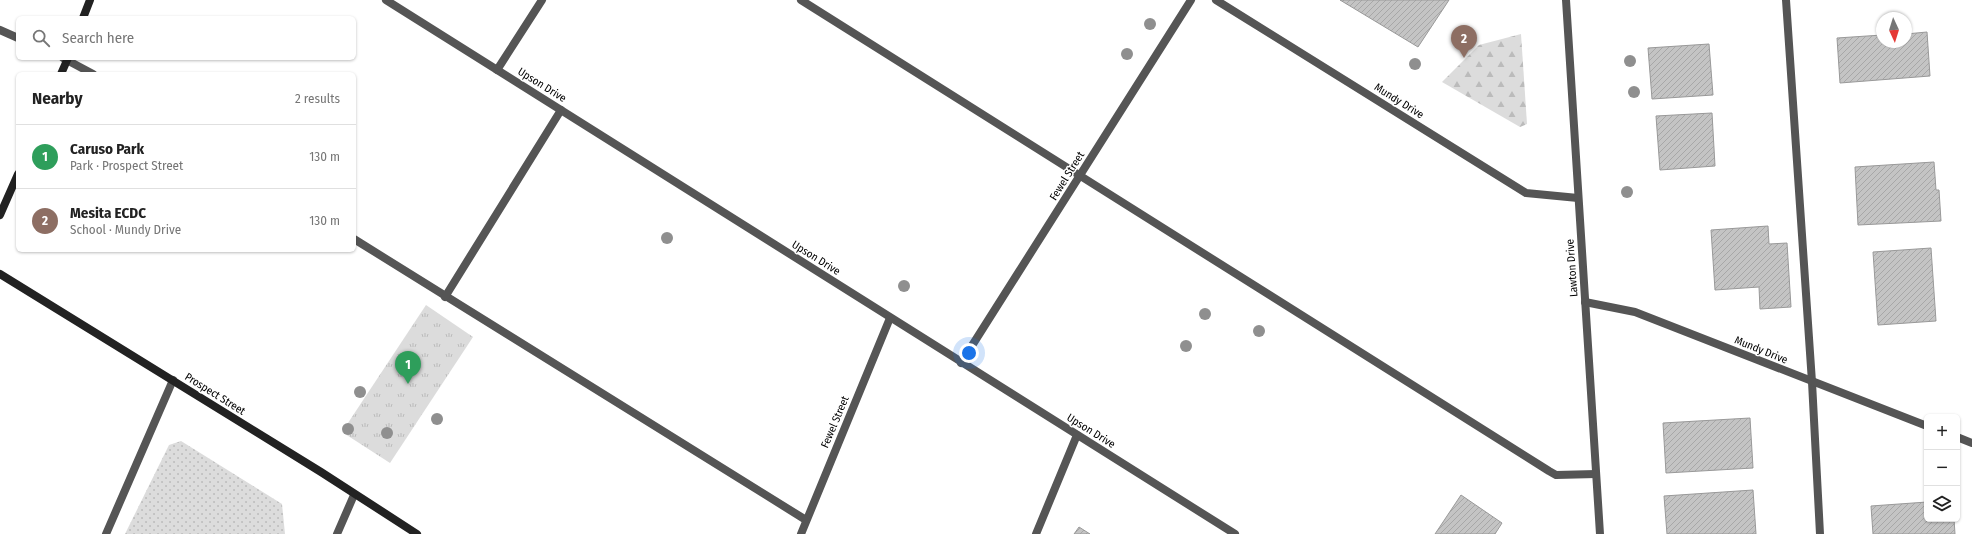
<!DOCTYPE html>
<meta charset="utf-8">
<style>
:root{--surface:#fff;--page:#f2f2f2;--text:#222;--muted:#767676;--line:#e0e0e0;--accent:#000}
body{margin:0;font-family:"Fira Sans Condensed",sans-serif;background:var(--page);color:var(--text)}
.controls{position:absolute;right:12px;bottom:12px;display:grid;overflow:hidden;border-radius:6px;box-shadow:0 1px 3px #0004}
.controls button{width:36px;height:36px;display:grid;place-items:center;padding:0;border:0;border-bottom:1px solid var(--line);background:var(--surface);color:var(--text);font:20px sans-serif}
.compass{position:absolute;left:1876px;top:12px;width:36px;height:36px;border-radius:50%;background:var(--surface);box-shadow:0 1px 3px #0004;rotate:176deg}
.you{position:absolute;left:969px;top:353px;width:14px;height:14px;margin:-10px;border:3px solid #fff;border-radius:50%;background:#1a73e8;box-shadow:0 0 0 6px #1a73e833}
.badge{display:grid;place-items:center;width:26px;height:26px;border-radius:50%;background:var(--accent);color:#fff;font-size:13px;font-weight:700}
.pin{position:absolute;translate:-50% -33px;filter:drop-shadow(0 1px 2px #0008)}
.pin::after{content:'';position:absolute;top:21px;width:14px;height:12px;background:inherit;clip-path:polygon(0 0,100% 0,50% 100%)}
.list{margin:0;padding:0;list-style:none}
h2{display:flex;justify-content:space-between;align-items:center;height:52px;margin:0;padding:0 16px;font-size:17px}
h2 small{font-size:13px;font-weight:400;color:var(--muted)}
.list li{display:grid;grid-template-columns:26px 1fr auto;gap:12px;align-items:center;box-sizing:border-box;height:64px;padding:0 16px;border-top:1px solid var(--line)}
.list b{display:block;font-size:15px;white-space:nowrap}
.list p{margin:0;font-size:13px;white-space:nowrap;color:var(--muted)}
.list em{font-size:13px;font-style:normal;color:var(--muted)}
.icon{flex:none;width:22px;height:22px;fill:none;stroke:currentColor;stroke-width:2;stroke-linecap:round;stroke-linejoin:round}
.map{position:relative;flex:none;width:1972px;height:534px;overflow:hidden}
.search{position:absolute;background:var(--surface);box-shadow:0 1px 3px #0004;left:16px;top:16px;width:340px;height:44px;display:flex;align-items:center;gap:10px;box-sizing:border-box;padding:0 14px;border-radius:6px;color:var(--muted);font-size:15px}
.panel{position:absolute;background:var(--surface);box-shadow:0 1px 3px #0004;left:16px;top:72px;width:340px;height:180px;border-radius:6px}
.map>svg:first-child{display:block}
.grass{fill:url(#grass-dots)}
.forest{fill:url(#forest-firs)}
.park{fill:url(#park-tufts)}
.building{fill:url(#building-hatch);stroke:#999}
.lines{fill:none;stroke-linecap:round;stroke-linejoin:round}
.lane{stroke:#555;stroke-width:8}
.street{stroke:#555;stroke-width:8}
.secondary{stroke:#222;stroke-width:8}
.tree{fill:#8f8f8f}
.labels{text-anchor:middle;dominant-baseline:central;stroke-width:3;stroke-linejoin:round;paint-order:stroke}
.street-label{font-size:11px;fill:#000;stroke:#fff}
</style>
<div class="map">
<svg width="1972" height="534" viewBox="0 0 1972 534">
<defs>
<pattern id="grass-dots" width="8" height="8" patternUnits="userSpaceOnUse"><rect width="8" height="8" fill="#dcdcdc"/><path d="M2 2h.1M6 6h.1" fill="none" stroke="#bbb" stroke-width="1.8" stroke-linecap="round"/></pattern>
<pattern id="forest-firs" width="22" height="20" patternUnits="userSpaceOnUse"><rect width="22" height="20" fill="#dcdcdc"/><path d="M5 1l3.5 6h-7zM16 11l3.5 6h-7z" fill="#bbb"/></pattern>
<pattern id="park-tufts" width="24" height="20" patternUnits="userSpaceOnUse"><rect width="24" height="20" fill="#dcdcdc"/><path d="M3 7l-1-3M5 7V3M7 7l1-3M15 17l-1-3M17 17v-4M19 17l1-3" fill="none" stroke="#bbb"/></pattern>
<pattern id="building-hatch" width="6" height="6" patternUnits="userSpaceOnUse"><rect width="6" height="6" fill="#c4c4c4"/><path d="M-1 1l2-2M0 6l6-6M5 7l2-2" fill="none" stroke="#a7a7a7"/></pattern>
</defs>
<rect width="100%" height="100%" fill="#fff"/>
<!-- grass -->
<polygon class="grass" points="181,441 282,504 285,534 125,534 169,445"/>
<!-- forest -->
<polygon class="forest" points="1521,34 1527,124 1520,127 1442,82 1479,45"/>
<!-- park -->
<polygon class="park" points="426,305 473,337 390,463 342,432"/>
<!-- building -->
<g class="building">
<polygon points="1340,0 1449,0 1418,47"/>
<polygon points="1927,32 1930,76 1840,83 1837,38 1882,35 1882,42 1906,42 1906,34"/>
<polygon points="1709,44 1713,95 1652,99 1648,48"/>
<polygon points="1712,113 1715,166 1660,170 1656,116"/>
<polygon points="1934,162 1936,190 1939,190 1941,221 1858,225 1855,167"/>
<polygon points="1768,226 1769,244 1787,243 1791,307 1760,309 1759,287 1715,290 1711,230"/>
<polygon points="1931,248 1936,321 1878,325 1873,252"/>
<polygon points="1750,418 1753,468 1666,473 1663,423"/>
<polygon points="1753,490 1756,534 1667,534 1664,496"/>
<polygon points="1461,495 1502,523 1495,534 1435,534"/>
<polygon points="1927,502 1927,519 1954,519 1955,534 1873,534 1871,506"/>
<polygon points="1079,527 1090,534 1074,534"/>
</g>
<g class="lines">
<!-- lane -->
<g class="lane">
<polyline points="801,0 1549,471 1556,475 1596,474"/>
<polyline points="1786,0 1812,382 1820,534"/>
<polyline points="0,30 18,38"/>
<polyline points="63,58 93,74"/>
<polyline points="354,239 806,520"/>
<polyline points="445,297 561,110"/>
<polyline points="106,534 173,380"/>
<polyline points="1036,534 1077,435"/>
</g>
<!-- street -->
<g class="street">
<polyline points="386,0 1235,534"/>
<polyline points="1216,0 1526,193 1578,198"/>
<polyline points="1566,0 1600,534"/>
<polyline points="497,70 542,0"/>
<polyline points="1585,302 1635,312 1927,426"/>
<polyline points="961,363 1191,0"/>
<polyline points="1957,437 1972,443"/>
<polyline points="337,534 354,495"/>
<polyline points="801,534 890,318"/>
</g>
<!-- secondary -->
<g class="secondary">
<polyline points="83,18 90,0"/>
<polyline points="61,74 68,58"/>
<polyline points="0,215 18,174"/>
<polyline points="0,274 321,472 417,534"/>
</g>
</g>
<!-- trees -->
<g class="tree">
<circle cx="1150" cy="24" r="6"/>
<circle cx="1127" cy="54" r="6"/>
<circle cx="1630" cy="61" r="6"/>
<circle cx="1415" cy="64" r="6"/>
<circle cx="1634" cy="92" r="6"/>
<circle cx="1627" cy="192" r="6"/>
<circle cx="667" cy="238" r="6"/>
<circle cx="904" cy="286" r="6"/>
<circle cx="1205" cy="314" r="6"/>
<circle cx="1259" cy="331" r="6"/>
<circle cx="1186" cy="346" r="6"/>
<circle cx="360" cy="392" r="6"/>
<circle cx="437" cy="419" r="6"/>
<circle cx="348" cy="429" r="6"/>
<circle cx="387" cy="433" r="6"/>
</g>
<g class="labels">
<!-- street labels -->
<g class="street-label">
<text transform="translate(542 85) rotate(32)">Upson Drive</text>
<text transform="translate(1399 101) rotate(32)">Mundy Drive</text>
<text transform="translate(1067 176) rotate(-58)">Fewel Street</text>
<text transform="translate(816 258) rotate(32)">Upson Drive</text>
<text transform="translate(1572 268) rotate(-94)">Lawton Drive</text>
<text transform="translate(1761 350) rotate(22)">Mundy Drive</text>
<text transform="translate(215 394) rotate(32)">Prospect Street</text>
<text transform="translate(835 422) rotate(-67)">Fewel Street</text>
<text transform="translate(1091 431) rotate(32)">Upson Drive</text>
</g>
</g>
</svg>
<div class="controls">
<button>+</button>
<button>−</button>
<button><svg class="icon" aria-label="layers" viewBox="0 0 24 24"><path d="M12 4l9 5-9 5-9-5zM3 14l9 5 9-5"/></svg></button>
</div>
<svg class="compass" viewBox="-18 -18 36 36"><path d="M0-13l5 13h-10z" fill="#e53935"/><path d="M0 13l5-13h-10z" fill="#767676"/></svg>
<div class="you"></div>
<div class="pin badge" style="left:408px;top:384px;background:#2e9e5b">1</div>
<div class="pin badge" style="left:1464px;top:58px;background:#8d6e63">2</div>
<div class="search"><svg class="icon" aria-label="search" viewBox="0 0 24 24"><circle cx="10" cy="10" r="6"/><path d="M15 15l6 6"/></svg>Search here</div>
<section class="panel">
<h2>Nearby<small>2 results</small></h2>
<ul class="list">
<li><span class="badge" style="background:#2e9e5b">1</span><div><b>Caruso Park</b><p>Park · Prospect Street</p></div><em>130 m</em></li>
<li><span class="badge" style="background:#8d6e63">2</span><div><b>Mesita ECDC</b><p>School · Mundy Drive</p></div><em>130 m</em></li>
</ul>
</section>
</div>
